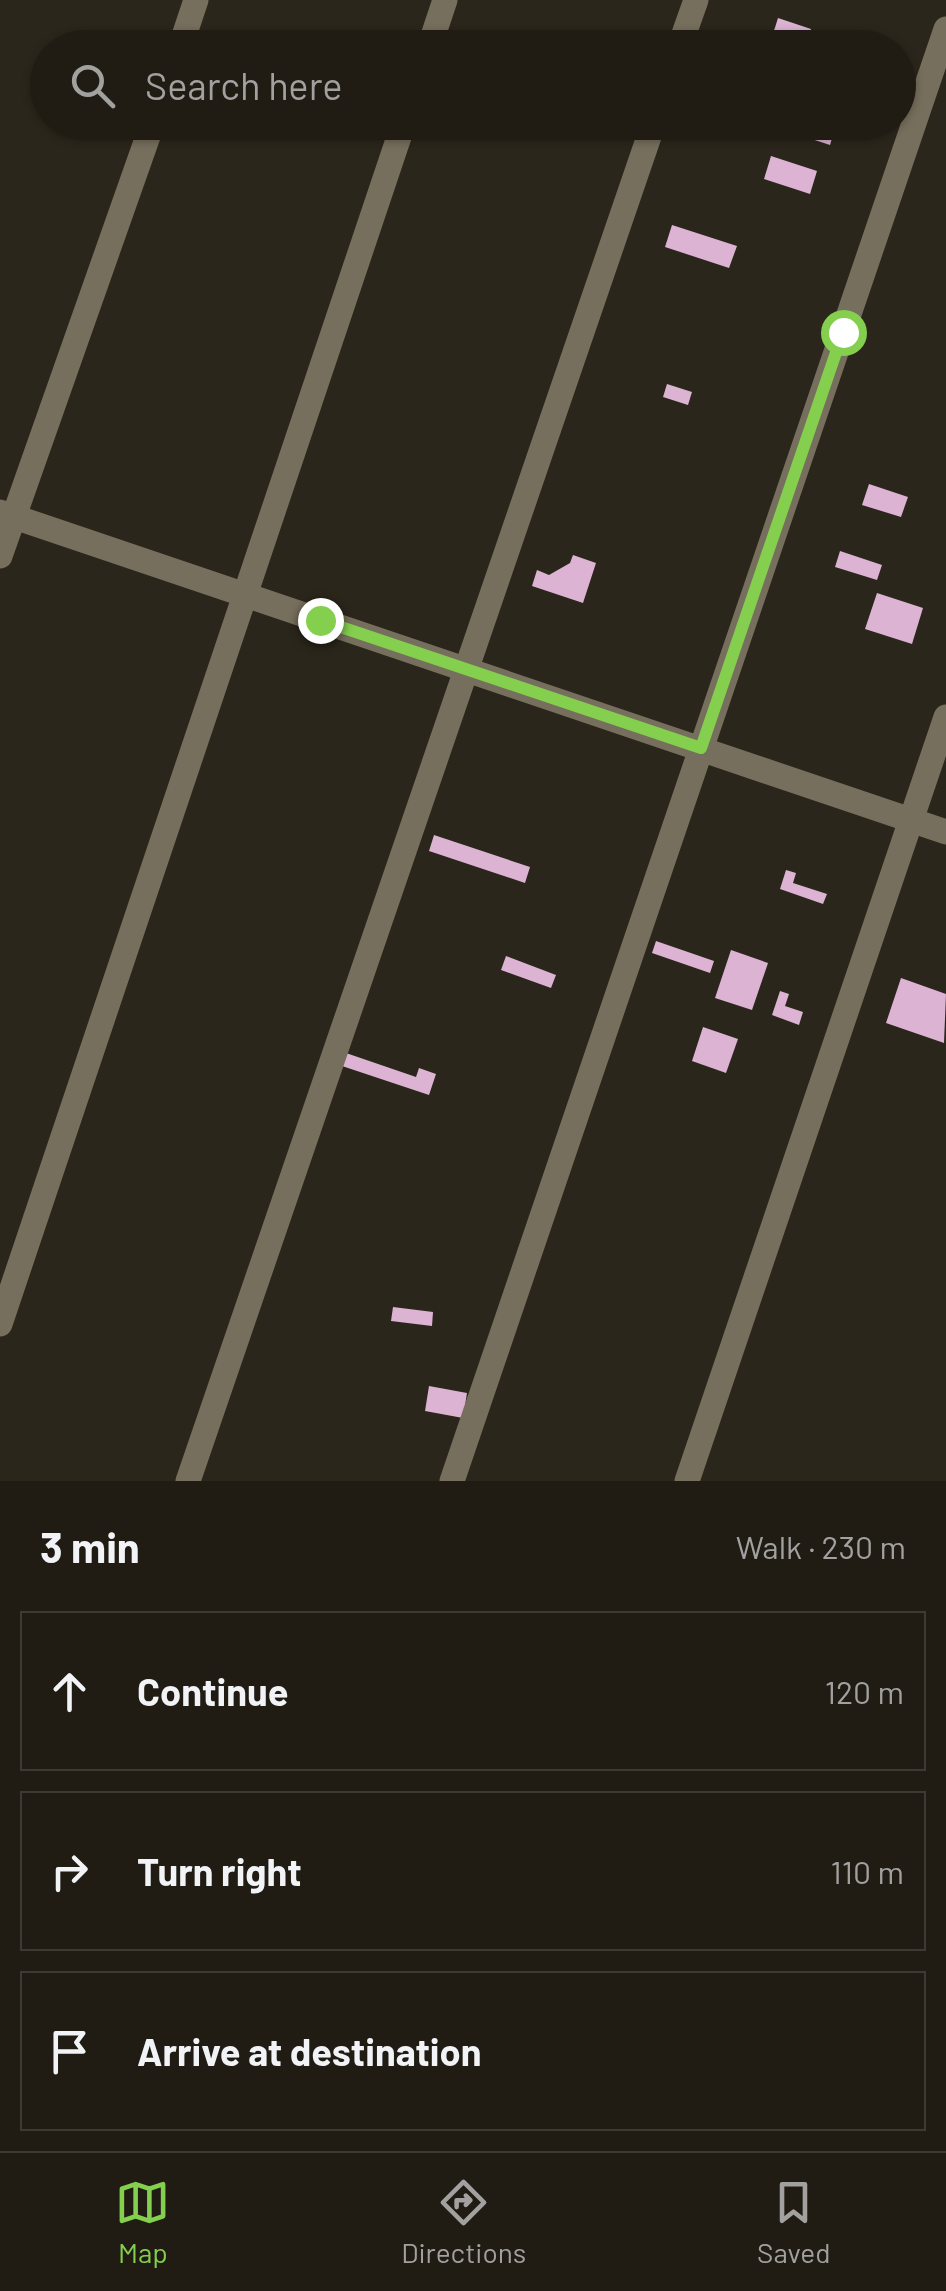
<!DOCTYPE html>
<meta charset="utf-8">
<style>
:root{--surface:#201c14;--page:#2d2922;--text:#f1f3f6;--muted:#a2a1a0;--line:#3d3a34;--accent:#84cf4d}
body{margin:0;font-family:Barlow,sans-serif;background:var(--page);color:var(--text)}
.stop{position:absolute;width:30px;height:30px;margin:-22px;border:8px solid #84cf4d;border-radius:50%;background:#fff}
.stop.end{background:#84cf4d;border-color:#fff;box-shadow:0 2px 10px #0008}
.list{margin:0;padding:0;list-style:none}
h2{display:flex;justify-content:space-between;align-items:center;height:130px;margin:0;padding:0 40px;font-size:42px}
h2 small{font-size:32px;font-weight:400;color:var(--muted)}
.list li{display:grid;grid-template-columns:65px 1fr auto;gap:30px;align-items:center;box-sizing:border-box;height:160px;margin:0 20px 20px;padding:0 20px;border:2px solid var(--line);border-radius:0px}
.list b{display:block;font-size:38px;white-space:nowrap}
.list em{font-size:32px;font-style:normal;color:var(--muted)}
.icon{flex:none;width:55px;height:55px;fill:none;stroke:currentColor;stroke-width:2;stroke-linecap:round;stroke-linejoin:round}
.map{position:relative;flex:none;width:946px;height:1481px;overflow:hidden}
.search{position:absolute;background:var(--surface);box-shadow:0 2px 8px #0004;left:30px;right:30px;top:30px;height:110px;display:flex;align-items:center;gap:25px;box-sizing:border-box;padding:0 35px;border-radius:55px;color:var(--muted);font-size:38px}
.sheet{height:670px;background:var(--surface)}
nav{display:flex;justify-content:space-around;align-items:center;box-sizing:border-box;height:140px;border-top:2px solid var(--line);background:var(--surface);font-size:28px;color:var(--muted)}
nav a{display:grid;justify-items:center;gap:5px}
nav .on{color:var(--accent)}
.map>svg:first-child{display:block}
.building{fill:#dcb3d3}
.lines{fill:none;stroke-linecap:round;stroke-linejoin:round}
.minor{stroke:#776f5d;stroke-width:25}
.route{stroke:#84cf4d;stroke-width:12}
</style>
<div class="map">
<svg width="946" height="1481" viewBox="0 0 946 1481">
<rect width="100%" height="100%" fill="#2b261b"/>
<!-- building -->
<g class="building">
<polygon points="778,18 811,29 805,48 772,37"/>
<polygon points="813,36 847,47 847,48 809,48"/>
<polygon points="783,122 837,122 830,145 781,129"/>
<polygon points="771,156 817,171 810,194 764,179"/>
<polygon points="672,225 737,246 729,268 665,247"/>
<polygon points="667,384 692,392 688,405 663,397"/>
<polygon points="869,484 908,497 901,517 862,505"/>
<polygon points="840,551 882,565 877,580 835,567"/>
<polygon points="573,555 596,563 583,603 532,586 537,570 549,575 570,563"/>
<polygon points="877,593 923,608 912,644 865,629"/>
<polygon points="434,835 530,867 525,883 429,851"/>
<polygon points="786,870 796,873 793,883 827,894 823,904 780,889"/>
<polygon points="656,941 714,961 710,973 652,953"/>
<polygon points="731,950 768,963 752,1010 715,998"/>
<polygon points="506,956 556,975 551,988 501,970"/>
<polygon points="901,978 946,994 944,1043 886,1023"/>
<polygon points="780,991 789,994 785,1006 803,1012 799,1025 772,1015"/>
<polygon points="703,1027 738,1039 726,1073 692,1061"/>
<polygon points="346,1053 416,1077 419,1068 436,1074 429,1095 342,1066"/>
<polygon points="393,1307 433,1312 432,1326 391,1321"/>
<polygon points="429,1386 467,1393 463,1418 425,1411"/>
</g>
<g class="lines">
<!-- minor -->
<g class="minor">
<polyline points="180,48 196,0"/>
<polyline points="429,48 445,0"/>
<polyline points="679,48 696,0"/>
<polyline points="0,512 946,832"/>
<polyline points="0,556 153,122"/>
<polyline points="0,1324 404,122"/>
<polyline points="188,1481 654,122"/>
<polyline points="452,1481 946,29"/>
<polyline points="687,1481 946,717"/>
</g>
</g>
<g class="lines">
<!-- route -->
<polyline class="route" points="320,620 701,748 843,332"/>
</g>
</svg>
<div class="stop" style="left:843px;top:332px"></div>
<div class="stop end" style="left:320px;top:620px"></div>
<div class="search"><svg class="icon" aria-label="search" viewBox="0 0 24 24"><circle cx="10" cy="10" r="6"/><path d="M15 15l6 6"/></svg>Search here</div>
</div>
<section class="sheet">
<h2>3 min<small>Walk · 230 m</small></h2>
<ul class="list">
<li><svg class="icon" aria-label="ahead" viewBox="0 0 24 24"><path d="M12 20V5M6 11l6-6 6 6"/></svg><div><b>Continue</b></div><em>120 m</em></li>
<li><svg class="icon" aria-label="right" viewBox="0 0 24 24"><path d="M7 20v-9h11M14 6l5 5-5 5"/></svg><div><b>Turn right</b></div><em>110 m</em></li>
<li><svg class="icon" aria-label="arrive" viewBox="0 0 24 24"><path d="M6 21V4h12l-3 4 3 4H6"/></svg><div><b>Arrive at destination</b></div></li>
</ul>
</section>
<nav>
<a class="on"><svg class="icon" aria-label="map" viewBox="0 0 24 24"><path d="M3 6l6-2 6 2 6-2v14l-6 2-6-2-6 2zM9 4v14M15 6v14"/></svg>Map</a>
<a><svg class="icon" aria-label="directions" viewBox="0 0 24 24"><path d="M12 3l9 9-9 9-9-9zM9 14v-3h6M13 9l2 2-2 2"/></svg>Directions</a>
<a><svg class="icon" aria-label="saved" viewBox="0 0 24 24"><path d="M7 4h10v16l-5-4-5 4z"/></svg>Saved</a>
</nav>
